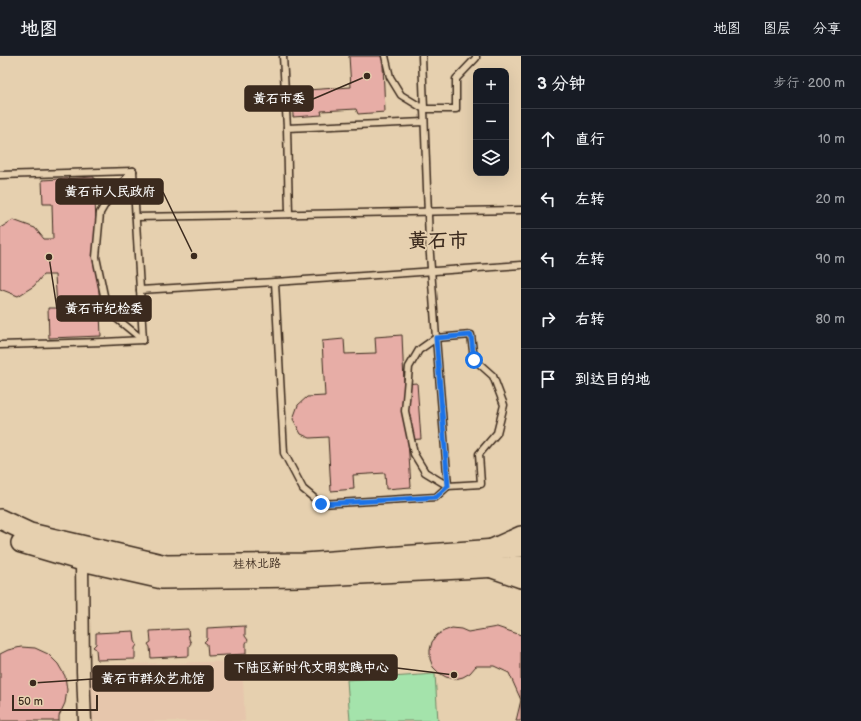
<!DOCTYPE html>
<html lang="zh">
<meta charset="utf-8">
<style>
:root{--surface:#171b24;--page:#242831;--text:#f1f3f6;--muted:#9ea1a6;--line:#363941}
body{margin:0;font-family:"Balsamiq Sans","LXGW WenKai TC",sans-serif;background:var(--page);color:var(--text)}
.controls{position:absolute;right:12px;top:12px;display:grid;overflow:hidden;border-radius:8px;box-shadow:0 4px 16px #0002}
.controls button{width:36px;height:36px;display:grid;place-items:center;padding:0;border:0;border-bottom:1px solid var(--line);background:var(--surface);color:var(--text);font:20px sans-serif}
.scale{position:absolute;left:12px;bottom:10px;width:86px;box-sizing:border-box;padding-left:4px;border:2px solid #3b2a1e;border-top:0;font-size:11px;line-height:14px;white-space:nowrap;color:#3b2a1e;-webkit-text-stroke:3px #e6d0af;paint-order:stroke}
.stop{position:absolute;width:12px;height:12px;margin:-9px;border:3px solid #1a73e8;border-radius:50%;background:#fff}
.stop.end{background:#1a73e8;border-color:#fff;box-shadow:0 1px 4px #0008}
.list{margin:0;padding:0;list-style:none}
h2{display:flex;justify-content:space-between;align-items:center;height:52px;margin:0;padding:0 16px;font-size:17px}
h2 small{font-size:13px;font-weight:400;color:var(--muted)}
.list li{display:grid;grid-template-columns:26px 1fr auto;gap:12px;align-items:center;box-sizing:border-box;height:60px;padding:0 16px;border-top:1px solid var(--line)}
.list b{display:block;font-size:15px;white-space:nowrap}
.list em{font-size:13px;font-style:normal;color:var(--muted)}
.icon{flex:none;width:22px;height:22px;fill:none;stroke:currentColor;stroke-width:2;stroke-linecap:round;stroke-linejoin:round}
.map{position:relative;flex:none;width:521px;height:665px;overflow:hidden}
header{display:flex;align-items:center;gap:24px;box-sizing:border-box;height:56px;padding:0 20px;background:var(--surface);border-bottom:1px solid var(--line)}
header strong{font-size:19px}
nav{display:flex;gap:22px;margin-inline-start:auto;font-size:14px}
main{display:flex}
aside{flex:1;background:var(--surface)}
.map>svg:first-child{display:block}
.built{fill:#e6c6ac}
.green{fill:#a4e3ab;stroke:#708664}
.building{fill:#e7ada6;stroke:#3b2a1e}
.lines{fill:none;stroke-linecap:round;stroke-linejoin:round}
.lane-casing{stroke:#3b2a1e;stroke-width:9}
.street-casing{stroke:#3b2a1e;stroke-width:15}
.secondary-casing{stroke:#3b2a1e;stroke-width:20}
.primary-casing{stroke:#3b2a1e;stroke-width:22}
.lane{stroke:#e6d0af;stroke-width:6}
.street{stroke:#e6d0af;stroke-width:12}
.secondary{stroke:#e6d0af;stroke-width:17}
.primary{stroke:#e6d0af;stroke-width:19}
.route{stroke:#1a73e8;stroke-width:5}
.labels{text-anchor:middle;dominant-baseline:central;stroke-width:4;stroke-linejoin:round;paint-order:stroke}
.street-label{font-size:12px;fill:#3b2a1e;stroke:#e6d0af}
.town-label{font-size:20px;font-weight:bold;fill:#3b2a1e;stroke:#e6d0af}
.leader{fill:none;stroke:#3b2a1e;stroke-width:1.5}
.callout-dot{fill:#3b2a1e;stroke:#e6d0af;stroke-width:1.5}
.callout{fill:#3b2a1e;stroke:#3b2a1e;stroke-width:1.5}
.callout-label{font-size:13px;text-anchor:middle;font-weight:bold;fill:#fff}
</style>
<header>
<strong>地图</strong>
<nav><a>地图</a><a>图层</a><a>分享</a></nav>
</header>
<main>
<div class="map">
<svg width="521" height="665" viewBox="0 0 521 665">
<rect width="100%" height="100%" fill="#e6d0af"/>
<filter id="ink" filterUnits="userSpaceOnUse"><feTurbulence type="fractalNoise" baseFrequency=".025" numOctaves="2"/><feDisplacementMap in="SourceGraphic" scale="8" xChannelSelector="R" yChannelSelector="G"/><feConvolveMatrix kernelMatrix="1 2 1 2 8 2 1 2 1" color-interpolation-filters="sRGB"/></filter>
<g filter="url(#ink)">
<!-- built -->
<polygon class="built" points="242,605 245,665 92,665 90,609"/>
<!-- green -->
<polygon class="green" points="435,618 438,665 350,665 347,624"/>
<!-- building -->
<g class="building">
<polygon points="349,0 389,0 390,9 383,9 385,56 358,58 356,53 321,55 322,59 293,61 292,35 351,31"/>
<polygon points="94,121 101,280 49,282 48,252 57,252 55,219 43,219 34,230 18,240 0,233 0,172 13,164 35,172 44,183 53,183 52,148 43,148 42,124"/>
<polygon points="402,279 404,328 417,327 421,383 408,384 411,431 386,433 385,417 353,419 354,433 331,435 328,381 310,382 301,378 293,363 298,349 307,341 325,340 322,285 344,283 345,298 376,297 375,281"/>
<polygon points="245,570 245,580 248,584 246,587 246,598 208,600 207,588 204,586 207,583 207,572"/>
<polygon points="497,571 521,579 521,665 516,665 521,644 509,617 494,610 476,610 470,617 463,621 455,623 446,621 439,617 433,611 430,603 430,594 432,586 437,579 444,575 452,572 461,573 468,576"/>
<polygon points="188,573 189,583 191,587 189,590 189,600 151,602 150,591 148,588 151,586 150,575"/>
<polygon points="134,575 135,585 137,589 135,592 135,603 97,604 96,593 93,591 96,588 96,577"/>
<polygon points="21,591 35,592 48,598 58,608 65,620 67,634 65,647 59,660 59,665 0,665 0,598 8,594"/>
</g>
<g class="lines">
<!-- lane casing -->
<g class="lane-casing">
<g id="lane">
<polyline points="283,0 287,72"/>
<polyline points="385,0 390,21 401,39 424,53 456,53 456,23 476,2 476,0"/>
<polyline points="422,0 429,185 436,282 448,430"/>
<polyline points="133,115 110,140 100,157 96,201 105,244 116,262 143,284"/>
<polyline points="133,115 143,284"/>
<polyline points="0,119 133,115"/>
<polyline points="289,158 287,72 424,66"/>
<polyline points="136,161 521,154"/>
<polyline points="140,234 275,226"/>
<polygon points="471,279 474,303 493,320 504,349 497,377 479,398 481,428 448,430 425,416 414,398 405,355 409,311 419,294 436,282"/>
<polyline points="0,289 103,286 143,284"/>
<polyline points="448,430 436,441 321,448 303,433 284,397 275,226 521,209"/>
</g>
</g>
<!-- street casing -->
<g class="street-casing">
<polyline id="street" points="82,505 83,615 85,665"/>
</g>
<!-- secondary casing -->
<g class="secondary-casing">
<g id="secondary">
<polyline points="492,492 521,479"/>
<polyline points="492,513 521,523"/>
</g>
</g>
<!-- primary casing -->
<g class="primary-casing">
<g id="primary">
<polyline points="0,463 30,477 166,509 305,507 521,491"/>
<polyline points="21,487 82,505 162,523 302,521 521,510"/>
</g>
</g>
<!-- lane -->
<use href="#lane" class="lane"/>
<!-- street -->
<use href="#street" class="street"/>
<!-- secondary -->
<use href="#secondary" class="secondary"/>
<!-- primary -->
<use href="#primary" class="primary"/>
</g>
</g>
<g class="lines" filter="url(#ink)">
<!-- route -->
<polyline class="route" points="321,448 436,441 448,430 436,282 471,279 474,304"/>
</g>
<g class="labels">
<!-- street labels -->
<g class="street-label">
<text transform="translate(257 508) rotate(-1)">桂林北路</text>
</g>
<!-- town labels -->
<g class="town-label">
<text x="438" y="185">黄石市</text>
</g>
</g>
<!-- callouts -->
<path class="leader" d="M367 20L313 43M194 200L163 136M49 201L57 253M454 619L397 612M33 627L93 623"/>
<g class="callout-dot">
<circle cx="367" cy="20" r="4"/>
<circle cx="194" cy="200" r="4"/>
<circle cx="49" cy="201" r="4"/>
<circle cx="454" cy="619" r="4"/>
<circle cx="33" cy="627" r="4"/>
</g>
<g class="callout">
<rect x="245" y="30" width="68" height="25" rx="4"/>
<rect x="56" y="123" width="107" height="25" rx="4"/>
<rect x="57" y="240" width="94" height="25" rx="4"/>
<rect x="225" y="599" width="172" height="25" rx="4"/>
<rect x="93" y="610" width="120" height="25" rx="4"/>
</g>
<g class="callout-label">
<text x="279" y="47">黄石市委</text>
<text x="110" y="140">黄石市人民政府</text>
<text x="104" y="257">黄石市纪检委</text>
<text x="311" y="616">下陆区新时代文明实践中心</text>
<text x="153" y="627">黄石市群众艺术馆</text>
</g>
</svg>
<div class="controls">
<button>+</button>
<button>−</button>
<button><svg class="icon" aria-label="layers" viewBox="0 0 24 24"><path d="M12 4l9 5-9 5-9-5zM3 14l9 5 9-5"/></svg></button>
</div>
<div class="scale">50 m</div>
<div class="stop" style="left:474px;top:304px"></div>
<div class="stop end" style="left:321px;top:448px"></div>
</div>
<aside>
<h2>3 分钟<small>步行 · 200 m</small></h2>
<ul class="list">
<li><svg class="icon" aria-label="ahead" viewBox="0 0 24 24"><path d="M12 20V5M6 11l6-6 6 6"/></svg><div><b>直行</b></div><em>10 m</em></li>
<li><svg class="icon" aria-label="left" viewBox="0 0 24 24"><path d="M17 20v-9H6M10 6l-5 5 5 5"/></svg><div><b>左转</b></div><em>20 m</em></li>
<li><svg class="icon" aria-label="left" viewBox="0 0 24 24"><path d="M17 20v-9H6M10 6l-5 5 5 5"/></svg><div><b>左转</b></div><em>90 m</em></li>
<li><svg class="icon" aria-label="right" viewBox="0 0 24 24"><path d="M7 20v-9h11M14 6l5 5-5 5"/></svg><div><b>右转</b></div><em>80 m</em></li>
<li><svg class="icon" aria-label="arrive" viewBox="0 0 24 24"><path d="M6 21V4h12l-3 4 3 4H6"/></svg><div><b>到达目的地</b></div></li>
</ul>
</aside>
</main>
